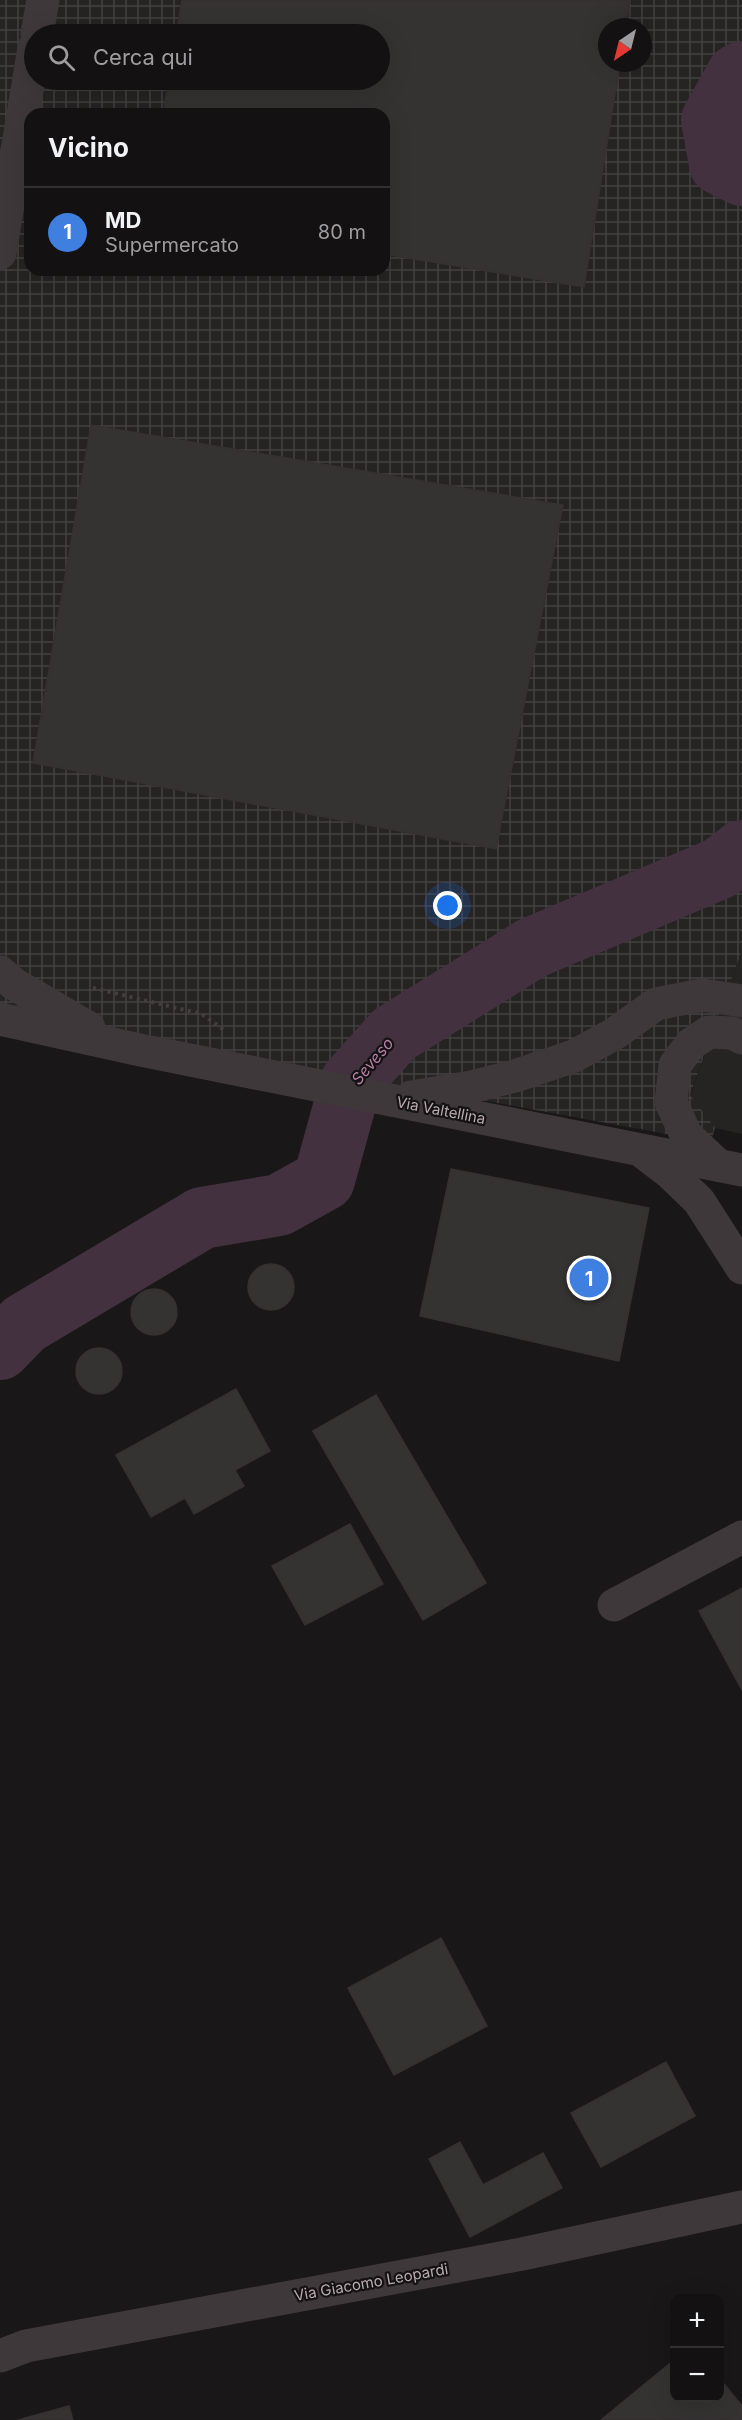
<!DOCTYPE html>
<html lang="it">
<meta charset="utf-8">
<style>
:root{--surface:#131111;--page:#1c1a1a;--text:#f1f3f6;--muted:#9d9d9f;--line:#323131;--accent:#b45309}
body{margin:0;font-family:Inter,sans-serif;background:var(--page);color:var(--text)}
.controls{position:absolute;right:18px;bottom:18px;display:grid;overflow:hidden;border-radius:12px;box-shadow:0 6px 24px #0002}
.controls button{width:54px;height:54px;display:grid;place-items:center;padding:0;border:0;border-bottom:2px solid var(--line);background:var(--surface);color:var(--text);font:30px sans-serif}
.compass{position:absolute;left:598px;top:18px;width:54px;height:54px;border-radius:50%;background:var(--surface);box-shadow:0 6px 24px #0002;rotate:215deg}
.you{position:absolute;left:448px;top:906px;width:21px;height:21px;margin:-15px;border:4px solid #fff;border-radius:50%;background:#1a73e8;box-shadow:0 0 0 9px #1a73e833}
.badge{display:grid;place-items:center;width:39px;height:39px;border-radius:50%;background:var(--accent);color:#fff;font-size:20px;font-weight:700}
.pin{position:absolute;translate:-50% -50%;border:3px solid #fff;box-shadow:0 2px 6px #0006}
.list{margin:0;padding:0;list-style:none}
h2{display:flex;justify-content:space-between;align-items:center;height:78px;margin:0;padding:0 24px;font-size:26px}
h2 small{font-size:20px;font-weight:400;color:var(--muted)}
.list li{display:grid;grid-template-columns:39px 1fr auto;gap:18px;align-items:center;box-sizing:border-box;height:90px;padding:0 24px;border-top:2px solid var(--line)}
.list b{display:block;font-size:22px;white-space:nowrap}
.list p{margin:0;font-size:20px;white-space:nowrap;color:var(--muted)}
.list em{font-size:20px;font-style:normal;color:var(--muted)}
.icon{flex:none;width:33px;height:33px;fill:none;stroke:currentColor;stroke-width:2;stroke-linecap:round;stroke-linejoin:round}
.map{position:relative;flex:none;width:742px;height:2420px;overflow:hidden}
.search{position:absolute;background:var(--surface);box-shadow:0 6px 24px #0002;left:24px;top:24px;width:366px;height:66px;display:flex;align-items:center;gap:15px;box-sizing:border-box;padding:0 21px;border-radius:33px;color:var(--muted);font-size:22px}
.panel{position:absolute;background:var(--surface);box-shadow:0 6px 24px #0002;left:24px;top:108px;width:366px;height:168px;border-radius:18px}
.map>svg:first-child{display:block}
.built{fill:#262323}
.industrial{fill:url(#industrial-grid);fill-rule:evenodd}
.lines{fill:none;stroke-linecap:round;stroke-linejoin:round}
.river{stroke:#443140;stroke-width:62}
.building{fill:#353232;stroke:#353132;stroke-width:1.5}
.path{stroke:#453e41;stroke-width:4;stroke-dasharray:3 4.5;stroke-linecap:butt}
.minor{stroke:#3e383a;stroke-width:33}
.labels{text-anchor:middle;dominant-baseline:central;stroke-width:4.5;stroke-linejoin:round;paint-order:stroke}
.street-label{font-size:15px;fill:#b9a9b1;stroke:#141212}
.water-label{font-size:16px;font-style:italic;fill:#b57fa7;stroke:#141212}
</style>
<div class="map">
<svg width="742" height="2420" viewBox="0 0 742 2420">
<defs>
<pattern id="industrial-grid" width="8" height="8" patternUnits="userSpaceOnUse" patternTransform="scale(1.5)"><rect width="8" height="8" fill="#262323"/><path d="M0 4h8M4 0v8" fill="none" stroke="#434041"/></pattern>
</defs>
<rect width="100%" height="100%" fill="#191717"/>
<!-- built -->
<polygon class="built" points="742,950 742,1134 715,1128 690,1096"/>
<!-- industrial -->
<path class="industrial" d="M0,0H742V950L690,1095L715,1128L711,1142L306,1068L0,1005ZM607,27H643V63H607ZM34,34H380V80H34ZM30,114H384V270H30Z"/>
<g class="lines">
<!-- river -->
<g class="river">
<polyline points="742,72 737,75 712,120 720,164 742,175"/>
<polyline points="0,1349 24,1324 202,1218 279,1205 324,1180 351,1082 394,1034 532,948 720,868 742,851"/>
</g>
</g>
<!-- building -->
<g class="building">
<polygon points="182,0 630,0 626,27 607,27 607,63 620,63 584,287 384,254 384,114 163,114 169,80 380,80 380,34 176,34"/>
<polygon points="91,425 563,505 496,849 33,763"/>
<polygon points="451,1169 649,1208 619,1361 420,1316"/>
<circle cx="271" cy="1287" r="23"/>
<circle cx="154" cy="1312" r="23"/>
<circle cx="99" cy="1371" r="23"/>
<polygon points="236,1389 270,1451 235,1470 244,1486 194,1514 185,1498 151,1517 116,1455"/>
<polygon points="376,1395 486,1583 423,1620 313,1431"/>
<polygon points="350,1524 383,1584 305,1625 272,1566"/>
<polygon points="742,1588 742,1690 699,1611"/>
<polygon points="441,1938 487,2026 394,2075 348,1988"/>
<polygon points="666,2062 695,2116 601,2167 571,2113"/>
<polygon points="460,2142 483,2185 543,2153 562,2188 470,2237 429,2159"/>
<polygon points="674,2360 674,2398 720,2398 720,2379 742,2406 742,2420 601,2420"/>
<polygon points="69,2406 73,2420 18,2420"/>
</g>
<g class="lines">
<!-- path -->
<polyline class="path" points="93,988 202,1014 224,1030"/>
<!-- minor -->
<g class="minor">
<polyline points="37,34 43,0"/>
<polyline points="0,253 34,48"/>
<polyline points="0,972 14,984 89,1028"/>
<polyline points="0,1019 140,1050 742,1170"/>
<polyline points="411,1097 471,1087 515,1076 574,1056 614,1034 656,1004 702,995 742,1001"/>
<polyline points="644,1153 669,1172 699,1201 742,1268"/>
<polyline points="718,1165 686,1135 671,1102 675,1065 691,1044 709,1032 732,1033 742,1038"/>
<polyline points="614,1605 742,1537"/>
<polyline points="0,2356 26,2346 522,2254 742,2207"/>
</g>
</g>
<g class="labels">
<!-- street labels -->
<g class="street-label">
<text transform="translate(441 1110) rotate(11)">Via Valtellina</text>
<text transform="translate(371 2282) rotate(-10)">Via Giacomo Leopardi</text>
</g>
<!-- water labels -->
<g class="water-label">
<text transform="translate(372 1061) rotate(-50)">Seveso</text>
</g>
</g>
</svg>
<div class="controls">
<button>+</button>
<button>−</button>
</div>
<svg class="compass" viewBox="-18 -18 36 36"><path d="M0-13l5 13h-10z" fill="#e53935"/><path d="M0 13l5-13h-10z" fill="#9d9d9f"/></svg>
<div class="you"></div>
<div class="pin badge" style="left:589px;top:1278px;background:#3f7fe0">1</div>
<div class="search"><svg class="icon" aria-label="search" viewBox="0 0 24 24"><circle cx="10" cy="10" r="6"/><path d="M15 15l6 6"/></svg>Cerca qui</div>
<section class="panel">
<h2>Vicino<small></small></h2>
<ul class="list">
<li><span class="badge" style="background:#3f7fe0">1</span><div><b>MD</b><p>Supermercato</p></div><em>80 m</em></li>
</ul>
</section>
</div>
